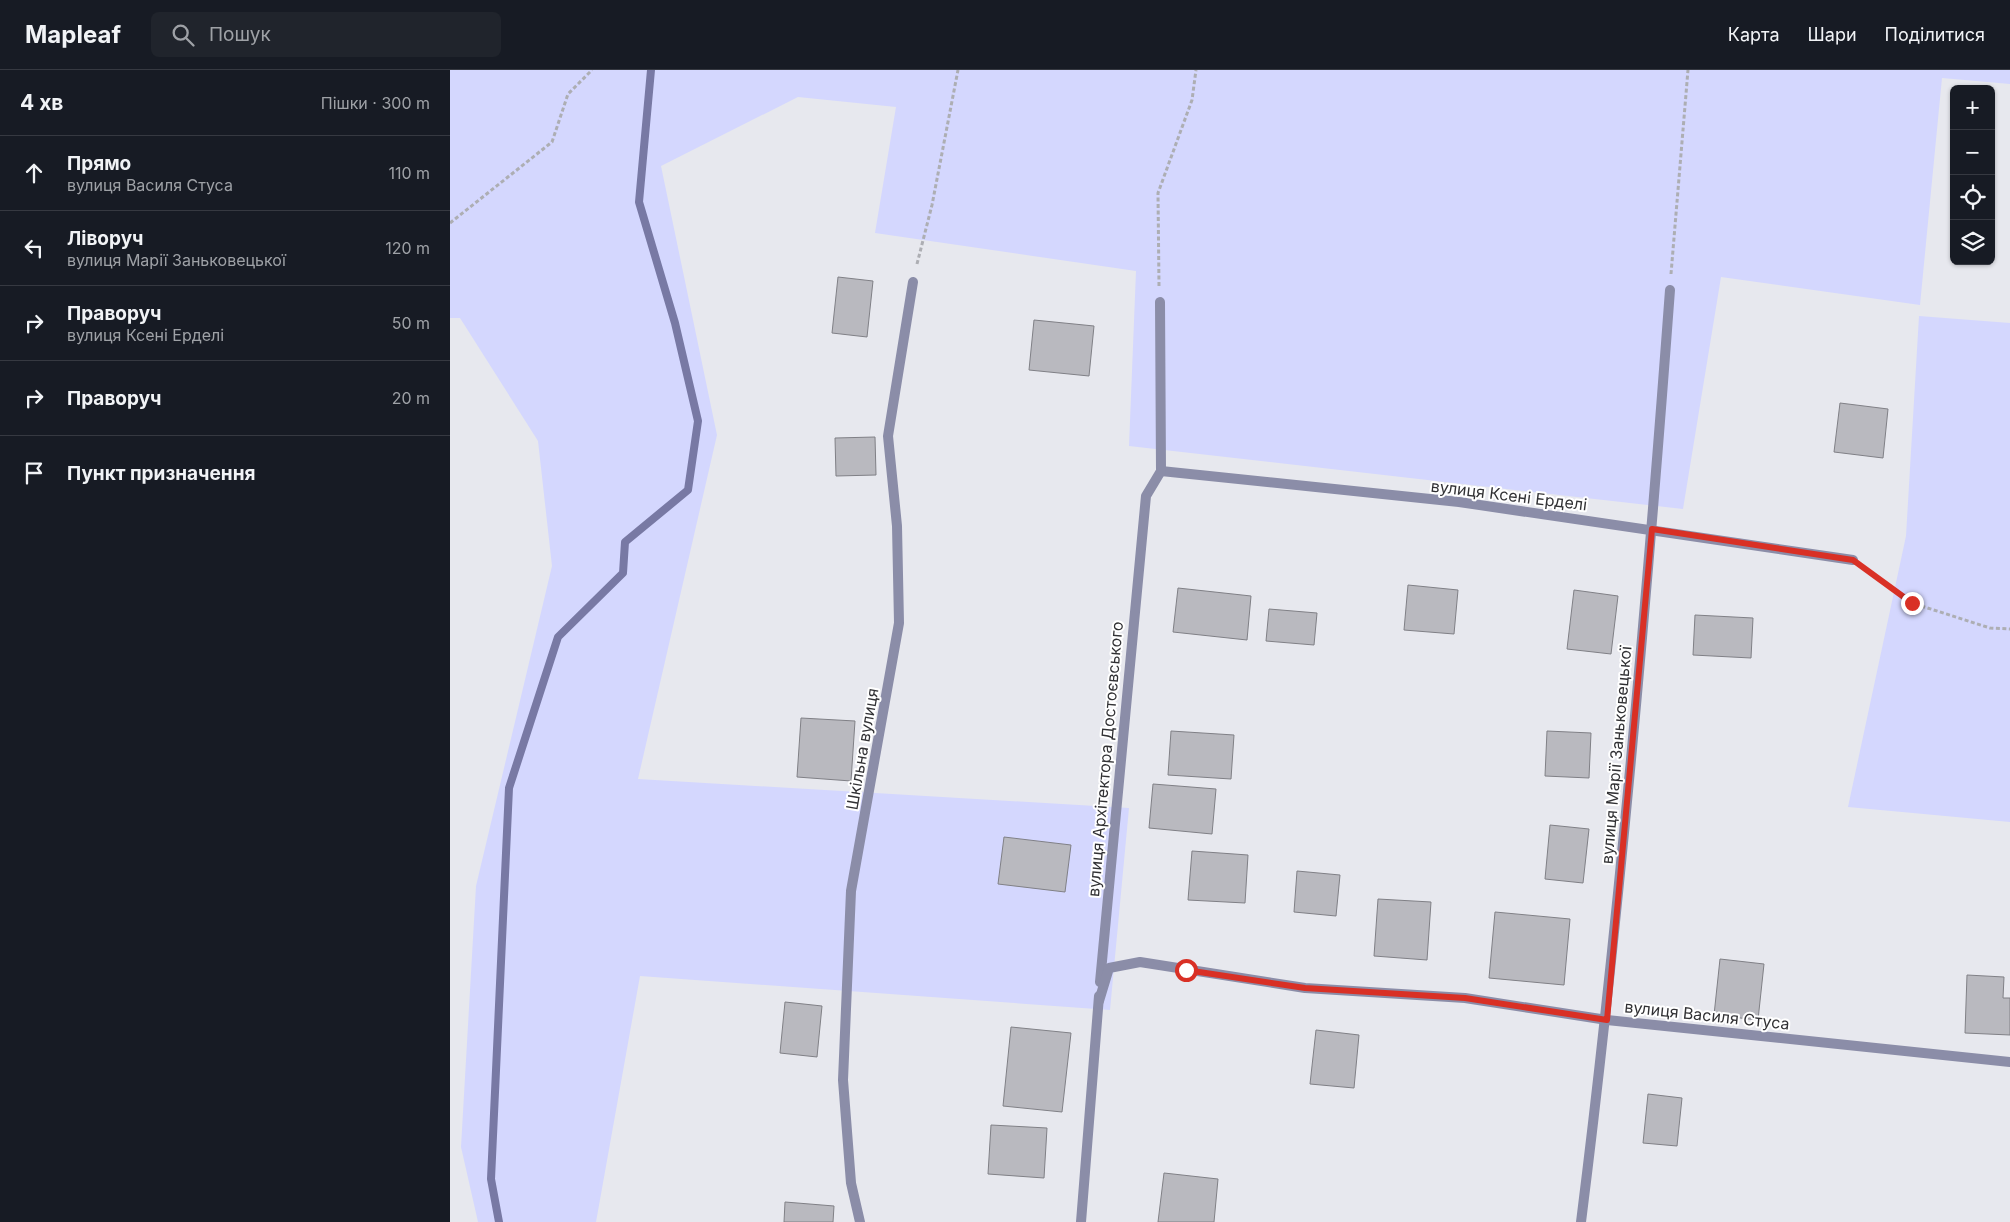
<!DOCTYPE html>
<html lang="uk">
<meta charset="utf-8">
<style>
:root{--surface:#171b24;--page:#20242c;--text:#f1f3f6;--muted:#9ea1a6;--line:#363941}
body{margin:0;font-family:Inter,sans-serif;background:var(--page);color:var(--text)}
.controls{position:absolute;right:15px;top:15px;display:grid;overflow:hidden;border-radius:8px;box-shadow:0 1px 4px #0004}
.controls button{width:45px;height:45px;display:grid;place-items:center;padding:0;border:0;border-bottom:1px solid var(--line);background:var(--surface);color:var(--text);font:25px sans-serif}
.stop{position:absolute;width:15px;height:15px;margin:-11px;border:4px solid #d93025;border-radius:50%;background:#fff}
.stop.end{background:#d93025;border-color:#fff;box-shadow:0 1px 5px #0008}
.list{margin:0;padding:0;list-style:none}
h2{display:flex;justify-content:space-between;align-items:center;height:65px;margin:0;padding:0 20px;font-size:21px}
h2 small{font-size:16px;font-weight:400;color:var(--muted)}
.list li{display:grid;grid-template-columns:32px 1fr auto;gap:15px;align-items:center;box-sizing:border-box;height:75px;padding:0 20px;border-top:1px solid var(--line)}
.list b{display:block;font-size:19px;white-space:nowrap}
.list p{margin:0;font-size:16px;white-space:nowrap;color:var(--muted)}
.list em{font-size:16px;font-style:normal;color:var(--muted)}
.icon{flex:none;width:28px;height:28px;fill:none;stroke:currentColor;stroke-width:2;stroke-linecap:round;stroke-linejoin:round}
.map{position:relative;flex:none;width:1560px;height:1152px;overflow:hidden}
header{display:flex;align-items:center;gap:30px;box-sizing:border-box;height:70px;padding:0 25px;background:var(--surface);border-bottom:1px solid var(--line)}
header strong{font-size:24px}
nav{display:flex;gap:28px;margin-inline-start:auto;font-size:18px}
.search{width:350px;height:45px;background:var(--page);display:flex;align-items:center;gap:12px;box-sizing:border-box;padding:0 18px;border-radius:8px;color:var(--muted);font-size:19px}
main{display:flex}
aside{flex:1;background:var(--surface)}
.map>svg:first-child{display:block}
.green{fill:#d4d7fe}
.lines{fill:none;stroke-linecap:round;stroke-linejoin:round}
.stream{stroke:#7879a4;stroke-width:8}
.building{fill:#b9b9bf;stroke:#808086}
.path{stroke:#adaeb3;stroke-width:3;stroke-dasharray:4 2.5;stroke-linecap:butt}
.minor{stroke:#8b8da8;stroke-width:10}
.route{stroke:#d93025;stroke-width:6}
.labels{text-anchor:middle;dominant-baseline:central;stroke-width:4;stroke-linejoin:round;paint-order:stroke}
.street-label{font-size:16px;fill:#313134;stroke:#fff}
</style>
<header>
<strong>Mapleaf</strong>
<div class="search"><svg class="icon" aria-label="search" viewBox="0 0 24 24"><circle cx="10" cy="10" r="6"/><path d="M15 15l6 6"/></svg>Пошук</div>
<nav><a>Карта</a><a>Шари</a><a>Поділитися</a></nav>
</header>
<main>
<aside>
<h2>4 хв<small>Пішки · 300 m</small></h2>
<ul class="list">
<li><svg class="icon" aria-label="ahead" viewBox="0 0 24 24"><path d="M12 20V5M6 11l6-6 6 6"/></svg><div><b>Прямо</b><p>вулиця Василя Стуса</p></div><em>110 m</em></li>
<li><svg class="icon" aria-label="left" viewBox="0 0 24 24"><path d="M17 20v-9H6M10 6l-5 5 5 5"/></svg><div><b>Ліворуч</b><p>вулиця Марії Заньковецької</p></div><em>120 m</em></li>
<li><svg class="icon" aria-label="right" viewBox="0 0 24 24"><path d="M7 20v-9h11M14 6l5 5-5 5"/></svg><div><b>Праворуч</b><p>вулиця Ксені Ерделі</p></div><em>50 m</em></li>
<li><svg class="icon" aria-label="right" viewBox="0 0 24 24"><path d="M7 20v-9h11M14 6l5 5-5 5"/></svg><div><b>Праворуч</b></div><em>20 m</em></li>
<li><svg class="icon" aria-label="arrive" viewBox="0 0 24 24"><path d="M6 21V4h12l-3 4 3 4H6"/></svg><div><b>Пункт призначення</b></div></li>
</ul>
</aside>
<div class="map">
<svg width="1560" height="1152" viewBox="0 0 1560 1152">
<rect width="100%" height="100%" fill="#e7e8ee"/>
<!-- green -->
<g class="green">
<polygon points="0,0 1560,0 1560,14 1492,8 1470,235 1271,207 1233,439 679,376 686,201 425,163 446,37 348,27 211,96 267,365 188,709 679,738 660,940 190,906 146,1152 28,1152 11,1077 26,816 102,496 88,371 10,248 0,248"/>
<polygon points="1469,246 1560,253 1560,752 1398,737 1456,466"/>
</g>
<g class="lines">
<!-- stream -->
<polyline class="stream" points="49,1152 41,1109 59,718 108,567 173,503 175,472 238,420 248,351 225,253 189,132 201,0"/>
</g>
<!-- building -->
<g class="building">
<polygon points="388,207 423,211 417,267 382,263"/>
<polygon points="584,250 644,256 639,306 579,300"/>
<polygon points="1390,333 1438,339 1433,388 1384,382"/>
<polygon points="425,367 426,405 386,406 385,368"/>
<polygon points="958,515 1008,520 1004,564 954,560"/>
<polygon points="728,518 801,526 797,570 723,562"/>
<polygon points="1124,520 1168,526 1161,584 1117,579"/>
<polygon points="819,539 867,543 864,575 816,571"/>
<polygon points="1245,545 1303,548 1301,588 1243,585"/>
<polygon points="351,648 405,651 401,711 347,707"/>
<polygon points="721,661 784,665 781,709 718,705"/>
<polygon points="1097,661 1141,663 1139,708 1095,706"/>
<polygon points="703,714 766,719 762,764 699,758"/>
<polygon points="1100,755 1139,759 1133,813 1095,809"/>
<polygon points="554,767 621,775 615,822 548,814"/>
<polygon points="742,781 798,785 795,833 738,830"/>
<polygon points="847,801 890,805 886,846 844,842"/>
<polygon points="928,829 981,832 977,890 924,886"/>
<polygon points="1045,842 1120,849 1114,915 1039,908"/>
<polygon points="1270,889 1314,894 1308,950 1264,945"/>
<polygon points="1517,905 1554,907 1553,928 1560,928 1560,965 1515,963"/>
<polygon points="335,932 372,936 367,987 330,983"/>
<polygon points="561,957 621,963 612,1042 553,1036"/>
<polygon points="866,960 909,965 904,1018 860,1014"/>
<polygon points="1198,1024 1232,1028 1227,1076 1193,1073"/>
<polygon points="541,1055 597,1058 594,1108 538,1104"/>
<polygon points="714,1103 768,1109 764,1152 708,1152"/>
<polygon points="335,1132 384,1136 383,1152 334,1152"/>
</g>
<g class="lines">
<!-- path -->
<g class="path">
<polyline points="0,153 102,72 118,24 142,0"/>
<polyline points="467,194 482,135 508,0"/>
<polyline points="1221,204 1238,0"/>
<polyline points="709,216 708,123 742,30 746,0"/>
<polyline points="1417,501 1462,533 1540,558 1560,559"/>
</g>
<!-- minor -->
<g class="minor">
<polyline points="711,401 1009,432 1403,490"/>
<polyline points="650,912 696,426 711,401 710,232"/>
<polyline points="649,931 659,898 690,892 855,918 1015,928 1157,950 1560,992"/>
<polyline points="410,1152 401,1113 393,1010 401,821 449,553 447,456 438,366 463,212"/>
<polyline points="631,1152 649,926"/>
<path d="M1131,1152C1170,842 1197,531 1220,220"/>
</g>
</g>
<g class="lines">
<!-- route -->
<polyline class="route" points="736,900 855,918 1015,928 1157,950 1202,459 1403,490 1462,533"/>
</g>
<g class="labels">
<!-- street labels -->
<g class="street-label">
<text transform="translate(1059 425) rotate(7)">вулиця Ксені Ерделі</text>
<text transform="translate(412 679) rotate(-80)">Шкільна вулиця</text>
<text transform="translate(1166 685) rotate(-85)">вулиця Марії Заньковецької</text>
<text transform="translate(655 689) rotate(-85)">вулиця Архітектора Достоєвського</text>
<text transform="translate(1257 945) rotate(6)">вулиця Василя Стуса</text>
</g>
</g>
</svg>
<div class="controls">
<button>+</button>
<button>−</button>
<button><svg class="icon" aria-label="locate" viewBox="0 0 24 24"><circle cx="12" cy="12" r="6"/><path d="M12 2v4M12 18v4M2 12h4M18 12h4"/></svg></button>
<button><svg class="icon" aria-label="layers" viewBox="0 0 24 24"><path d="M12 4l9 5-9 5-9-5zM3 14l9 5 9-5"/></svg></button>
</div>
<div class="stop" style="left:736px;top:900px"></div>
<div class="stop end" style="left:1462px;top:533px"></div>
</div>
</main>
